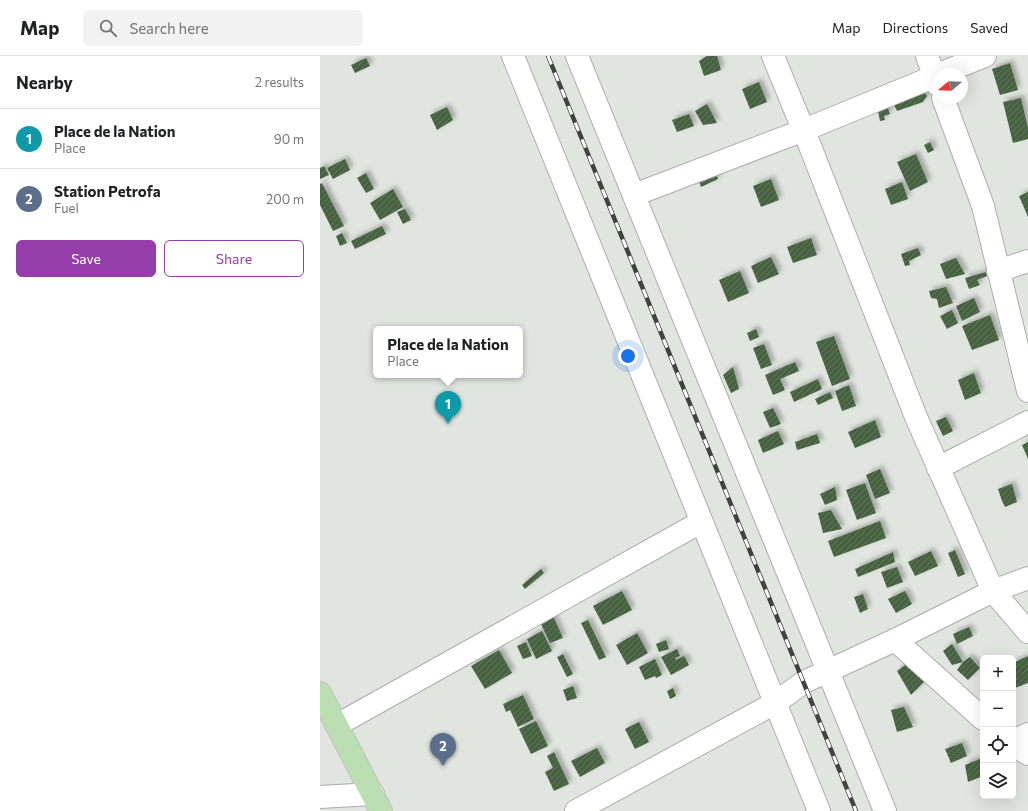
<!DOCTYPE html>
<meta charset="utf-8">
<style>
:root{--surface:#fff;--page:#f2f2f2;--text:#202124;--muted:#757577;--line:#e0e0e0;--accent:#953da9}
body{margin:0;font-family:Commissioner,sans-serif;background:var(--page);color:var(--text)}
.controls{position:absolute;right:12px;bottom:12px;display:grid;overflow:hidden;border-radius:6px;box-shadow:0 4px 16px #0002}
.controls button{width:36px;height:36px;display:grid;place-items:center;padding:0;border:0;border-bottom:1px solid var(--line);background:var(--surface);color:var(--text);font:20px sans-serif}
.compass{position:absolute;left:612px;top:12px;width:36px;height:36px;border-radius:50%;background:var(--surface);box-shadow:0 4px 16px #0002;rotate:251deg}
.you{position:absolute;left:308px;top:300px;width:14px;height:14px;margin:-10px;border:3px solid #fff;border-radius:50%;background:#1a73e8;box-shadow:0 0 0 6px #1a73e833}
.badge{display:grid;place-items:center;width:26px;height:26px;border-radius:50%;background:var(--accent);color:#fff;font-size:13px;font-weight:700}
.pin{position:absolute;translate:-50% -33px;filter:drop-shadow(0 1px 2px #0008)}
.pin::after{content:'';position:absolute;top:21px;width:14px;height:12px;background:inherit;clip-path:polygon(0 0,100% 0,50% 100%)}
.popup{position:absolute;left:53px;top:270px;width:150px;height:52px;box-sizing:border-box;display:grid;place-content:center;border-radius:6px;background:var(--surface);filter:drop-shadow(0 1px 3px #0005);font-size:13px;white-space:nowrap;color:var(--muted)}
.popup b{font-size:15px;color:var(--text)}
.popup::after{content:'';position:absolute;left:50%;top:100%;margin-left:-8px;border:8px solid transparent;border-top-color:var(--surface)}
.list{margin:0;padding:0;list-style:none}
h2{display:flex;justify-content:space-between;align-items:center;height:52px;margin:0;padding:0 16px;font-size:17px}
h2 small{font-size:13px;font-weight:400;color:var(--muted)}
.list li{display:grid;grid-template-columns:26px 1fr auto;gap:12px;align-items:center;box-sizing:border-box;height:60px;padding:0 16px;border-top:1px solid var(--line)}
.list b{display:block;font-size:15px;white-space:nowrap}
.list p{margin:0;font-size:13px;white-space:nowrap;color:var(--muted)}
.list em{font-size:13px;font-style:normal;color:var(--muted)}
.actions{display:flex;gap:8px;padding:12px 16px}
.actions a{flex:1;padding:9px 0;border:1px solid var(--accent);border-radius:6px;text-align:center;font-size:14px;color:var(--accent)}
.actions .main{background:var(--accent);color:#fff}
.icon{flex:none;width:22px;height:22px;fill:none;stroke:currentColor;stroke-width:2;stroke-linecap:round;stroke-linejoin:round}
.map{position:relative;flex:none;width:708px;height:755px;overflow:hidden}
header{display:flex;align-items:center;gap:24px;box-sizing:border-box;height:56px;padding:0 20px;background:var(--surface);border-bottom:1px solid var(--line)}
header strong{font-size:19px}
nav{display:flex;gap:22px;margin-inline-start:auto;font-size:14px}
.search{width:280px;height:36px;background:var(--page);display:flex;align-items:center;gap:10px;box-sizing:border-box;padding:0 14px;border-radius:6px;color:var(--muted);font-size:15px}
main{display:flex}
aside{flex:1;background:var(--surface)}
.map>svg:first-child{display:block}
.building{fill:url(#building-hatch);filter:url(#shadow)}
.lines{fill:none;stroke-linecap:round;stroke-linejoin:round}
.minor-casing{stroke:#aaaea9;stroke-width:24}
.major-casing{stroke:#c1c1c1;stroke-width:24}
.minor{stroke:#fff;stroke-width:22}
.major{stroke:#bbdeb3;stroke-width:22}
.rail-casing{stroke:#40423f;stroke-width:4.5}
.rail{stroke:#fff;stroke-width:3;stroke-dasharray:9;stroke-linecap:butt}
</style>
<header>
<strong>Map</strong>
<div class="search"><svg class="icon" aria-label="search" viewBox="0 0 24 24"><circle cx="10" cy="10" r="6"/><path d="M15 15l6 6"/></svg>Search here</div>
<nav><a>Map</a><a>Directions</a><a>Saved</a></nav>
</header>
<main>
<aside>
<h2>Nearby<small>2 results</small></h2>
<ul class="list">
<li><span class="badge" style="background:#0f9aa8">1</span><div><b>Place de la Nation</b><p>Place</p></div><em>90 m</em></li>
<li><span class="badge" style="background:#5c6f8a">2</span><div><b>Station Petrofa</b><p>Fuel</p></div><em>200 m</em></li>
</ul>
<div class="actions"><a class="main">Save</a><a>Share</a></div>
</aside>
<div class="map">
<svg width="708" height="755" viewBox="0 0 708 755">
<defs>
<pattern id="building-hatch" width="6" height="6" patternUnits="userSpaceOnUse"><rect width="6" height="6" fill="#46623f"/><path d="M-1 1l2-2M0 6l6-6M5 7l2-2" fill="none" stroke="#62785d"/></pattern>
<filter id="shadow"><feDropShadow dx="3.5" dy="-3.5" stdDeviation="2" flood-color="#0004"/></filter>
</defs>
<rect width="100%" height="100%" fill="#e1e5e0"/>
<!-- building -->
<g class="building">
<polygon points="387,0 397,0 401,14 384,20 379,5"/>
<polygon points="46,2 50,10 35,17 31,9"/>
<polygon points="690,7 698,34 680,39 672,13"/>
<polygon points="439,26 447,46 430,53 422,33"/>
<polygon points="603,35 607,40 603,46 577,55 574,49"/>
<polygon points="701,42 708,72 708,83 693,87 683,46"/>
<polygon points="387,48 397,67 383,69 375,55"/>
<polygon points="127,51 133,64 117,74 110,59"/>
<polygon points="568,52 570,58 564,60 565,64 560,65 558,55"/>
<polygon points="369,58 374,70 357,76 352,64"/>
<polygon points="610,86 614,94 608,97 604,89"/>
<polygon points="596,98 608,126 590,135 577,106"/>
<polygon points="25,103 30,114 13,123 7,112"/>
<polygon points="4,110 9,119 0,123 0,112"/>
<polygon points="395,115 398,123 381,131 377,120"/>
<polygon points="46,117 54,133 46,137 37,122"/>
<polygon points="451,123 459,144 441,151 433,130"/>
<polygon points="582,126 588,143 571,149 565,133"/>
<polygon points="2,127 24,170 13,175 0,149 0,128"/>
<polygon points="73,133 83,151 60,164 50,147"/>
<polygon points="708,136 708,161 699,140"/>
<polygon points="85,153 91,164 83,168 77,156"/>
<polygon points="62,170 66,178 35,193 31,185"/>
<polygon points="22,177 27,187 20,190 16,180"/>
<polygon points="491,182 497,199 473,207 467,191"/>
<polygon points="598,192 601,199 589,205 590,209 585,210 581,198"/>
<polygon points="451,201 459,218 438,227 431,210"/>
<polygon points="636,202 645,218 626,223 620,208"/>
<polygon points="420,215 429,237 408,246 399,224"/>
<polygon points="666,216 667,220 657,224 660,229 649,233 645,222"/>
<polygon points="626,231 633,247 619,252 617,243 611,242 609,235"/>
<polygon points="654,242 660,256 642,265 636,250"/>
<polygon points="632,254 638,267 627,273 620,260"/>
<polygon points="670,259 679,284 652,294 642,270"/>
<polygon points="436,273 439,281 430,285 427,277"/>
<polygon points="514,280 530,323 512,330 496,286"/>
<polygon points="444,288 452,309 441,313 433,292"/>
<polygon points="475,306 479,315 460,323 465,334 453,339 445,319"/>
<polygon points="413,311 419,333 411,337 403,319"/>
<polygon points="654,317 661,337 645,344 638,324"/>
<polygon points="498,323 502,333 474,346 470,336"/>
<polygon points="529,329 536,350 522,355 515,335"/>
<polygon points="510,336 513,342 498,349 495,343"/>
<polygon points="453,352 461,368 450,372 443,356"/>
<polygon points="626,361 633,375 623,380 616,365"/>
<polygon points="555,364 561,381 535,392 528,376"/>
<polygon points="458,375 464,388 443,397 438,384"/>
<polygon points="497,378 500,387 477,394 475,386"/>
<polygon points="708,386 708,403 702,389"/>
<polygon points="560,413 570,437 555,443 546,419"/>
<polygon points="545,427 556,457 537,464 526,434"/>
<polygon points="692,428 697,446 685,451 682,445 678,433"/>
<polygon points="515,431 517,444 505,449 500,438"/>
<polygon points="511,454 522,473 503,477 498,457"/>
<polygon points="560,465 566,482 514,501 508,485"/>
<polygon points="635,494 645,518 638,521 628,497"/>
<polygon points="611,495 618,510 595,520 588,506"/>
<polygon points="573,496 575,506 538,521 535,513"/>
<polygon points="577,511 583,526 567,532 561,516"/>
<polygon points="221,513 224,517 205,533 202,529"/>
<polygon points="302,535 312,554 283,569 273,550"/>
<polygon points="585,535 592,548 576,557 568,543"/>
<polygon points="543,538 548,553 540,557 534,541"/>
<polygon points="233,560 243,582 230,587 220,566"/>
<polygon points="268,564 286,601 279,604 261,567"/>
<polygon points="649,571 653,580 637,588 633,578"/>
<polygon points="222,575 232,595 216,603 207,583"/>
<polygon points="317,577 328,597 307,609 296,589"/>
<polygon points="346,584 349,593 339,596 336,588"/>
<polygon points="206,586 212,600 203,603 197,590"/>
<polygon points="632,588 643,606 632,609 623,595"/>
<polygon points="357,593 360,600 355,602 356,604 364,600 369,609 351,619 341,601"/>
<polygon points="179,594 192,617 165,633 151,610"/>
<polygon points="243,598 253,618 247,621 237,601"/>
<polygon points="708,600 708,627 695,632 693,627 693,607"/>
<polygon points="650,601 660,612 648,624 637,614 643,606"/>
<polygon points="335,603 342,619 336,622 335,620 325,624 319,611"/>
<polygon points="593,603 607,623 591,639 577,615"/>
<polygon points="253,630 257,642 247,645 243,634"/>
<polygon points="353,632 356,640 350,643 347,635"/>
<polygon points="203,639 214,663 198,671 190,654 186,656 183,648"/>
<polygon points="584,651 593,671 577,676 571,654"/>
<polygon points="216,665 228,690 211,698 199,673"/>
<polygon points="319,666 329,686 315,693 305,673"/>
<polygon points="642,687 647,700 631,707 625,693"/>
<polygon points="277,692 285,707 260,721 251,705"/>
<polygon points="234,696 249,728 234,735 225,716 233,712 227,700"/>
<polygon points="662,702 663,720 648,726 645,709"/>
</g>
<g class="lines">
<!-- minor casing -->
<g class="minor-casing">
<g id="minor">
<polyline points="193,0 499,755"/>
<polyline points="257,0 565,755"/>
<polyline points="453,0 490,90 596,361 673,535 708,576"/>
<polyline points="607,0 618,29"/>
<polyline points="619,18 665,0"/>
<polyline points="623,42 663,150 708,335"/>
<polyline points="314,139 484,74 618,19"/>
<polyline points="678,215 708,205"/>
<polyline points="618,412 708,366"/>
<polyline points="575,584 663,663"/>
<polyline points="17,669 381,466"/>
<polyline points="693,685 708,678"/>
<polyline points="693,689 708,698"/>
<polyline points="0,741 53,738"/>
<polyline points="256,755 455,647 484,626 575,584 673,535 708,522"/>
</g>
</g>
<!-- major casing -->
<g class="major-casing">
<polyline id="major" points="0,637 61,755"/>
</g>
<!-- minor -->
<use href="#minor" class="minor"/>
<!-- major -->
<use href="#major" class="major"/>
<!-- rail casing -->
<g class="rail-casing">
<polyline id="rail" points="228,0 536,755"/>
</g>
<!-- rail -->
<use href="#rail" class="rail"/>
</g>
</svg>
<div class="controls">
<button>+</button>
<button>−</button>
<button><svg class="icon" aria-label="locate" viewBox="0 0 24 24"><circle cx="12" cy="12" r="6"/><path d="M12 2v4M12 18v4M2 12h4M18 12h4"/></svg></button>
<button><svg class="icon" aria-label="layers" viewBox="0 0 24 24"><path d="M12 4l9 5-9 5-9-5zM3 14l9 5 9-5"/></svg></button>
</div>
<svg class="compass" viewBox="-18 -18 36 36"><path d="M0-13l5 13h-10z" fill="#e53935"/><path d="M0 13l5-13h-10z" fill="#757577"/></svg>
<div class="you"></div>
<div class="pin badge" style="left:128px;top:368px;background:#0f9aa8">1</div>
<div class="popup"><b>Place de la Nation</b>Place</div>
<div class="pin badge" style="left:123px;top:710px;background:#5c6f8a">2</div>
</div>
</main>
